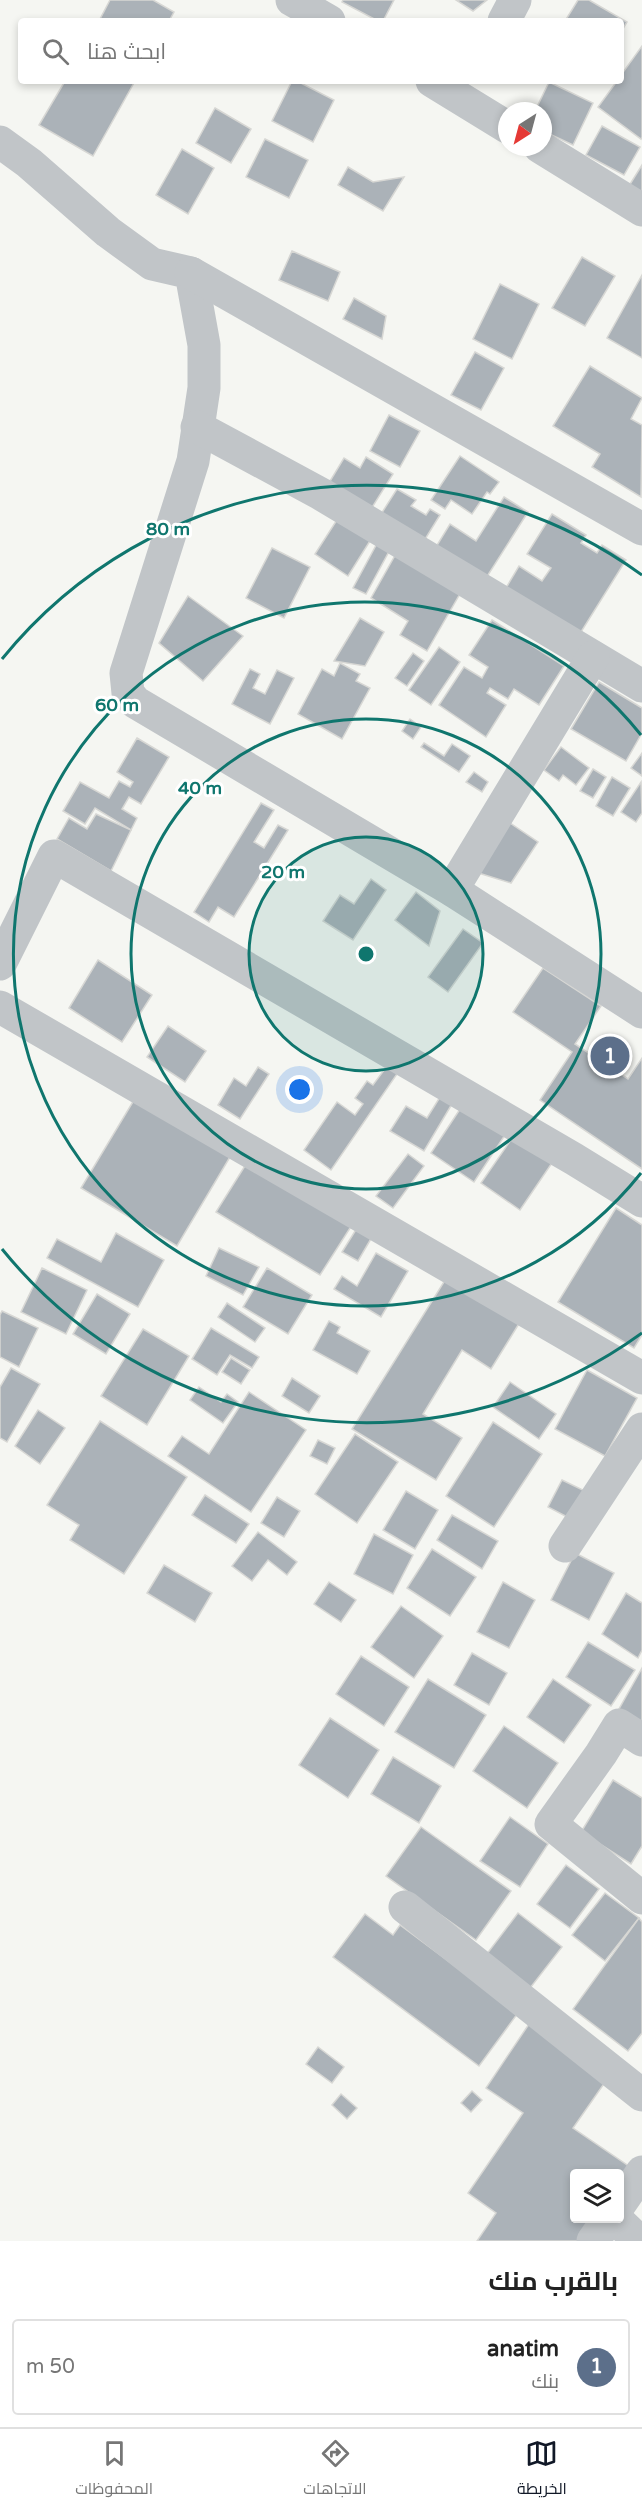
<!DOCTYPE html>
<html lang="ar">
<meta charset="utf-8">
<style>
:root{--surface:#fff;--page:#f6f6f6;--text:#222;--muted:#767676;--line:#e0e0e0;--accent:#111827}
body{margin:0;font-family:"Varela Round",Cairo,sans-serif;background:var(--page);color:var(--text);direction:rtl}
.controls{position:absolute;right:18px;bottom:18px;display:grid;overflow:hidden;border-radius:6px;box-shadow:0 3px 9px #0003}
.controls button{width:54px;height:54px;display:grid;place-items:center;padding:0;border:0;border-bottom:2px solid var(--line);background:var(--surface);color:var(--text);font:30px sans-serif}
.compass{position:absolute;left:498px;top:102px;width:54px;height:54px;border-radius:50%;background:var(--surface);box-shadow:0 3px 9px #0003;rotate:216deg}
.you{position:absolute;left:300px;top:1090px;width:21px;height:21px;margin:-15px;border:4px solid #fff;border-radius:50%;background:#1a73e8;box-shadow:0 0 0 9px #1a73e833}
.badge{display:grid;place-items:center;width:39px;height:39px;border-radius:50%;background:var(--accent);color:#fff;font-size:20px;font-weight:700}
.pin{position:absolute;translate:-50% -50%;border:3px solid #fff;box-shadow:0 2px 6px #0006}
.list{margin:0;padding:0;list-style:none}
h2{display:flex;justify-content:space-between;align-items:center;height:78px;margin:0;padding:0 24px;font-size:26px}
h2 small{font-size:20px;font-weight:400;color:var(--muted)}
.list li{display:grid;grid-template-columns:39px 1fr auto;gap:18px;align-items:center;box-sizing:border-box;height:96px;margin:0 12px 12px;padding:0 12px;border:2px solid var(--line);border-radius:6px}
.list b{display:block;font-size:22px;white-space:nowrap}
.list p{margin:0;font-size:20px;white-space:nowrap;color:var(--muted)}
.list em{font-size:20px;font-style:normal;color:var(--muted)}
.icon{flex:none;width:33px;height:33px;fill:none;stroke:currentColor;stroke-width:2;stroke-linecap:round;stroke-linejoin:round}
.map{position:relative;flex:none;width:642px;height:2241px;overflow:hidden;direction:ltr}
.search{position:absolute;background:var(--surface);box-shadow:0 3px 9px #0003;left:18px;right:18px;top:18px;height:66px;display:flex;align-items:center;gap:15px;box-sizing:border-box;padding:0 21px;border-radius:6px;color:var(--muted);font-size:22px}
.sheet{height:186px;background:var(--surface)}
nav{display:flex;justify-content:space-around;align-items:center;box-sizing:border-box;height:84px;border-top:2px solid var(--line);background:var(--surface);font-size:16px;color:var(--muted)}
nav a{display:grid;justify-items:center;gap:3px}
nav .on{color:var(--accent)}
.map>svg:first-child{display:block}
.building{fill:#abb2b8;stroke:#d7d7d4;stroke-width:1.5}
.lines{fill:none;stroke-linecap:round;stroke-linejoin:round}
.street{stroke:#c1c5c8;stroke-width:33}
.ring{fill:none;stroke:#0f766e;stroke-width:3}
.centre{fill:#0f766e;stroke:#fff;stroke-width:3}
.ring-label{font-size:18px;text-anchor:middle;font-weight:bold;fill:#0f766e;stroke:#fff;stroke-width:6;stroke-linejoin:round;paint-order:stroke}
</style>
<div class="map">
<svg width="642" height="2241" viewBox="0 0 642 2241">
<rect width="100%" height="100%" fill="#f5f6f2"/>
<!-- building -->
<g class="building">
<polygon points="110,0 153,0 174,12 169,21 99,21"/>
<polygon points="343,0 394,0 383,21 378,21 342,2"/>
<polygon points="456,0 487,0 473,11"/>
<polygon points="578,0 589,0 627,22 621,32 621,21 565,21"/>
<polygon points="642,46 642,137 641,139 598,107 617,81 621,81 621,75"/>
<polygon points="65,81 135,81 93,156 39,125"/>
<polygon points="292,81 297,81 334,100 313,142 272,121"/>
<polygon points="549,82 593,103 573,145 543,131 543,111 535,111"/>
<polygon points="215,108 251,129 231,163 196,143"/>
<polygon points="602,126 640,147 624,175 586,155"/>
<polygon points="265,139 308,160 289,198 246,177"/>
<polygon points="182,149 214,168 188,214 156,195"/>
<polygon points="642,165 642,198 627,189"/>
<polygon points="348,167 373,182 404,177 383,211 338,185"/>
<polygon points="292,251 340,272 328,301 279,280"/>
<polygon points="582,257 615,276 585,326 552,308"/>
<polygon points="642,275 642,358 607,338"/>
<polygon points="500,284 539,304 512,359 473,339"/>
<polygon points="354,298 386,316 382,339 343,319"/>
<polygon points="475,352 504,368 481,410 451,395"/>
<polygon points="590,366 642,398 631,419 642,425 641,497 592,467 600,454 553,426"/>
<polygon points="389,415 420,431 400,467 370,451"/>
<polygon points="460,456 499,482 490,494 487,492 472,514 451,500 445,509 431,500"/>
<polygon points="366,457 393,474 366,517 324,491 344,458 360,468"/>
<polygon points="397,489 416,500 411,506 426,515 430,509 440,515 419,549 376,522"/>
<polygon points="504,497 528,512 481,586 431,555 450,524 476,541"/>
<polygon points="342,512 375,533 348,576 315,554"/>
<polygon points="552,514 586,535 581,543 597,553 602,545 626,560 576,640 503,593 519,566 542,581 551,568 527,554"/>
<polygon points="380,538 393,544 366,594 353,588"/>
<polygon points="272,548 310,567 284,618 246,598"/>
<polygon points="397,552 465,585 427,651 400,635 408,621 371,598"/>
<polygon points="188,596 243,636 203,681 159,643"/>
<polygon points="360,618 384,632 365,666 334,661"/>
<polygon points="492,620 564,666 539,705 514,689 508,699 490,688 487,693 506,705 486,737 439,705 464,667 482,678 488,667 469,655"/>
<polygon points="439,647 460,662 431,705 409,690"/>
<polygon points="413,653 424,661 407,686 395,678"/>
<polygon points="340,663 360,674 356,681 370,688 342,739 298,714 322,669 334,676"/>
<polygon points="250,669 260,674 253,688 265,694 277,670 294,678 270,724 232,704"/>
<polygon points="599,682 642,708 642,733 626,761 571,729"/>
<polygon points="410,719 421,727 413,739 402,731"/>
<polygon points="137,738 169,757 141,804 129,797 122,809 137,818 131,830 95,808 85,824 63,811 80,782 109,798 119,781 130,787 133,782 117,772"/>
<polygon points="424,743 444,756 452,744 470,756 459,772 421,747"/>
<polygon points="561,747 589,768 576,785 563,775 559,781 544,770"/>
<polygon points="642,753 642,776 631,768"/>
<polygon points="593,769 606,777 593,798 580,791"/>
<polygon points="474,772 488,782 482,792 466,782"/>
<polygon points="612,777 630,788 613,816 596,806"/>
<polygon points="641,782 642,813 636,822 621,812"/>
<polygon points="261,803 274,810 254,842 264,848 278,825 288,830 234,917 218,907 209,922 194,912"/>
<polygon points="96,814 131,830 111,871 57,839 69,818 87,829"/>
<polygon points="504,819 538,842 511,883 472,871"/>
<polygon points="371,879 386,890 353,940 323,921 340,895 354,904"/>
<polygon points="416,892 440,911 429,946 395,920"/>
<polygon points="463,929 483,943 448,992 428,977"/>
<polygon points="98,960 152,995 122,1042 69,1008"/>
<polygon points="543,968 601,1006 575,1044 628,1079 642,1058 642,1169 540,1100 572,1052 513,1012"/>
<polygon points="168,1026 206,1051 185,1082 147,1057"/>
<polygon points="387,1066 397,1074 331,1170 304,1150 337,1102 355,1115 363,1104 355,1098 367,1081 373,1085"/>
<polygon points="258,1067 269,1074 240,1119 218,1105 234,1078 246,1086"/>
<polygon points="440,1097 452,1104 424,1151 390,1131 406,1106 427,1118"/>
<polygon points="134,1100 230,1157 177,1246 81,1188"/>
<polygon points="466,1100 509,1129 474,1182 431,1153"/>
<polygon points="515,1134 554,1160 520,1210 481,1183"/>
<polygon points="408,1154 424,1166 393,1208 376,1196"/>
<polygon points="248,1161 352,1225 320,1275 216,1212"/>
<polygon points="616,1208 642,1225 642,1335 634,1348 558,1302"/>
<polygon points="357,1228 372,1237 358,1261 342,1252"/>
<polygon points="116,1233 164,1260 138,1307 47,1258 57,1239 101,1262"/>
<polygon points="219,1248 259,1267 243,1295 206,1276"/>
<polygon points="376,1253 408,1271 381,1317 334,1289 342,1276 357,1286"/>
<polygon points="42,1268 87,1290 66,1334 21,1312"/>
<polygon points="267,1268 312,1295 288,1334 243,1307"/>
<polygon points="447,1277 520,1322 491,1369 462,1350 423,1414 462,1438 436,1480 352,1429"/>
<polygon points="97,1294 130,1314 106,1354 73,1334"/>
<polygon points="227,1303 265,1328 255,1342 218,1317"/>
<polygon points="2,1311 38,1328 19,1367 0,1357 0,1315"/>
<polygon points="329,1321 340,1327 337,1333 370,1351 357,1374 313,1350"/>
<polygon points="211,1328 259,1357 252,1368 230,1355 217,1375 192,1359"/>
<polygon points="143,1329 189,1356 147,1425 101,1396"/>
<polygon points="231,1358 250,1370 241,1384 222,1372"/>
<polygon points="11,1368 40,1384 7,1442 0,1438 0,1387"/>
<polygon points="587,1370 637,1398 605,1456 555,1429"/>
<polygon points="292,1378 320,1396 309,1413 282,1396"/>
<polygon points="510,1382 556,1414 539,1439 493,1407"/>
<polygon points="199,1387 221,1402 227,1394 238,1402 223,1423 190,1400"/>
<polygon points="249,1392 306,1430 251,1512 168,1456 182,1436 209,1454"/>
<polygon points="38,1410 65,1428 40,1464 15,1446"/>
<polygon points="100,1421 187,1477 124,1574 70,1540 79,1525 47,1505"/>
<polygon points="493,1422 542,1454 494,1527 446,1496"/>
<polygon points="355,1434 398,1462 357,1523 315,1494"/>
<polygon points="318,1440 335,1448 327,1464 310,1456"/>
<polygon points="562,1480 587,1492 573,1520 548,1507"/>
<polygon points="406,1491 438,1510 415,1549 383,1530"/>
<polygon points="205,1495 249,1524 236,1543 192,1515"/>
<polygon points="277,1497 300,1511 284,1537 261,1523"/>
<polygon points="452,1515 498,1541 482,1569 437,1540"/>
<polygon points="258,1532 297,1562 287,1575 268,1560 252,1581 232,1566"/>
<polygon points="374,1534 413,1555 393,1594 354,1574"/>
<polygon points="432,1549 476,1577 450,1616 407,1588"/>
<polygon points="575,1553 614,1573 589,1620 551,1600"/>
<polygon points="164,1565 212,1593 195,1622 147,1593"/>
<polygon points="329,1582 356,1600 341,1622 314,1604"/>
<polygon points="503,1582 535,1600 509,1648 477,1632"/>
<polygon points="626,1593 642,1603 642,1650 638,1658 602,1634"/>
<polygon points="401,1606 443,1636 414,1678 371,1647"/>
<polygon points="588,1642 635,1670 611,1706 566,1677"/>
<polygon points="472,1653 507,1673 489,1705 454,1685"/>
<polygon points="361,1656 409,1687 384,1726 336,1694"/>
<polygon points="642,1668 642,1722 619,1709"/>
<polygon points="428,1679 486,1715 454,1768 395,1732"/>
<polygon points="553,1679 591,1705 564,1743 527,1717"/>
<polygon points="330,1718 379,1750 348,1798 299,1765"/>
<polygon points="504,1726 558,1763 527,1808 473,1771"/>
<polygon points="393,1757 441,1786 419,1823 371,1794"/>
<polygon points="613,1780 642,1798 642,1846 631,1864 581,1832"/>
<polygon points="510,1817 548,1844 520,1887 480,1861"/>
<polygon points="421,1827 511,1891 476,1940 386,1876"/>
<polygon points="566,1865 599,1889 570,1928 537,1904"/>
<polygon points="605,1893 639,1918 605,1961 572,1935"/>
<polygon points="518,1913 562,1947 527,1992 483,1959"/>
<polygon points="365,1914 393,1935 400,1925 518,2013 479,2066 333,1957"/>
<polygon points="639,1918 642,1922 642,2033 628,2051 573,2009"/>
<polygon points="529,2024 608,2078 573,2128 633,2169 620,2188 620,2174 574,2174 574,2218 598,2218 583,2241 477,2241 496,2213 468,2193 523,2113 486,2088"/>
<polygon points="318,2047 344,2067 332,2083 306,2064"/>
<polygon points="472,2091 482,2100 471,2112 461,2103"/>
<polygon points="341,2094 357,2108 347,2119 332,2105"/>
</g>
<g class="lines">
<!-- street -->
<g class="street">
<polyline points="292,0 329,21"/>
<polyline points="504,21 515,0"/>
<polyline points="432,81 507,127"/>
<polyline points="0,142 29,163 108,232 152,264 191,273 204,345 204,388 193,461 126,673 128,693 135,702 452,890 642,1012"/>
<polyline points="540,147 642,210"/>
<polyline points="191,273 642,529"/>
<polyline points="197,427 321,494 642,686"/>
<polyline points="452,890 593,657"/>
<polyline points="0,964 54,856 574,1159 642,1201"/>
<polyline points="0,1007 642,1378"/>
<polyline points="565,1546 642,1429"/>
<polyline points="642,1740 619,1725 601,1754 551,1824 642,1898"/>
<polyline points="405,1907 642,2095"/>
<polyline points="620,2204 642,2172"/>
<polyline points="615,2218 639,2241"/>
<polyline points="593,2241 609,2218"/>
</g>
</g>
<!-- distance rings -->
<circle cx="366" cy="954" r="117" fill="#0f766e" fill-opacity=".12"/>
<g class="ring">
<circle cx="366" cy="954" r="117"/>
<circle cx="366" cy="954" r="235"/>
<path d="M641 1173A352 352 0 1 1 641 735"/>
<path d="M642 1333A469 469 0 0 1 2 1249M2 659A469 469 0 0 1 642 575"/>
</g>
<circle cx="366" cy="954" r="9" class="centre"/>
<g class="ring-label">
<text x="168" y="535">80 m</text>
<text x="117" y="711">60 m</text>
<text x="200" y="794">40 m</text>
<text x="283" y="878">20 m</text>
</g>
</svg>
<div class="controls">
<button><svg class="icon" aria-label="layers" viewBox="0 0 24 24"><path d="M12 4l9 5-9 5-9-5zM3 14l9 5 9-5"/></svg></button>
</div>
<svg class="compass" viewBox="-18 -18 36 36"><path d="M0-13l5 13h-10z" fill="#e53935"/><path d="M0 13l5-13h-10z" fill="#767676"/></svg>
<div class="you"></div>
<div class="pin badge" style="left:610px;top:1056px;background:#5c6f8a">1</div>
<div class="search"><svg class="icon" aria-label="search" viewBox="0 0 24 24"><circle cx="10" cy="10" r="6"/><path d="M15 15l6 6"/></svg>ابحث هنا</div>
</div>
<section class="sheet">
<h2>بالقرب منك<small></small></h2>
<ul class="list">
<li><span class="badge" style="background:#5c6f8a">1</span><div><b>anatim</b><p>بنك</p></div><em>50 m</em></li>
</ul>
</section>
<nav>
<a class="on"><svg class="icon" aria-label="map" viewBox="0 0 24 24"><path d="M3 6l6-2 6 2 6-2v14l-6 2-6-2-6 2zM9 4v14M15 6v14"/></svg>الخريطة</a>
<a><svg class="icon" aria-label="directions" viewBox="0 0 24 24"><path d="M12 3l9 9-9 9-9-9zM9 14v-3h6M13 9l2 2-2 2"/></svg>الاتجاهات</a>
<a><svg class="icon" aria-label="saved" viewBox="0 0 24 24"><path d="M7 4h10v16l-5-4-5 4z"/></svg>المحفوظات</a>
</nav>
